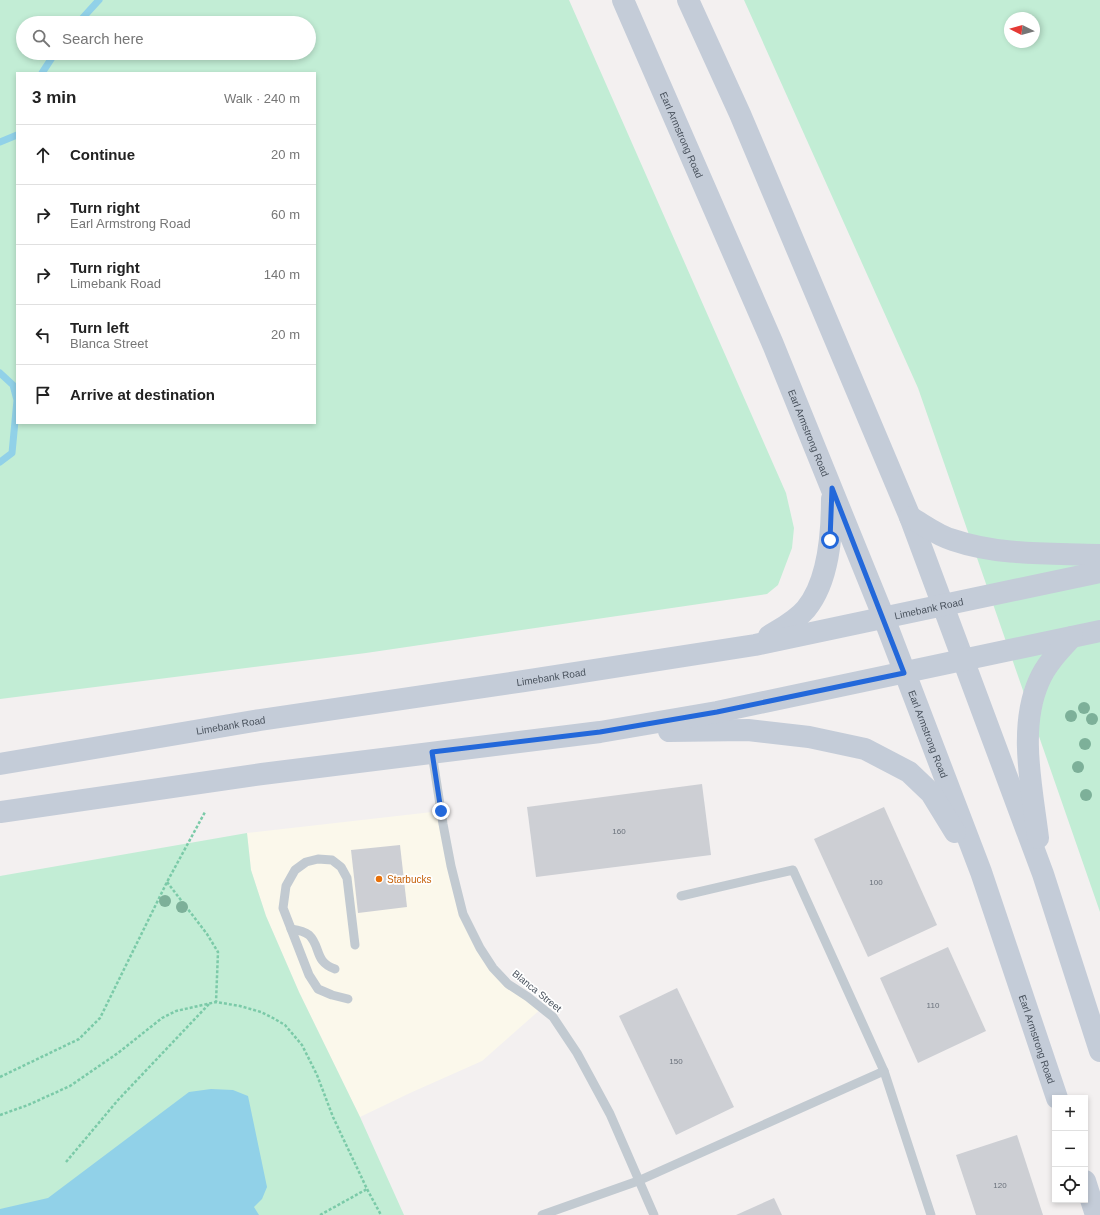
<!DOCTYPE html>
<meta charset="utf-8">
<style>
:root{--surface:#fff;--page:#f2f2f2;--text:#222;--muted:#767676;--line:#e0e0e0}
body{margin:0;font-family:Arial,sans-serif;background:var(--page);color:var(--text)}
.controls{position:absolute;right:12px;bottom:12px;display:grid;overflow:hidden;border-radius:0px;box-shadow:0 2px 6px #0003}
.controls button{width:36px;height:36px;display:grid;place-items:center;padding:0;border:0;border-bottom:1px solid var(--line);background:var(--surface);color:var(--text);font:20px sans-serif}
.compass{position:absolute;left:1004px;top:12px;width:36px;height:36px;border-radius:50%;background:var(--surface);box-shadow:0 2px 6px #0003;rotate:276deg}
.stop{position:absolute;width:12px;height:12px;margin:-9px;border:3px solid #2368da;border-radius:50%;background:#fff}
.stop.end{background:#2368da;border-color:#fff;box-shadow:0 1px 4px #0008}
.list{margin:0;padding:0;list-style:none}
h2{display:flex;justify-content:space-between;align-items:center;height:52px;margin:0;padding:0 16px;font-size:17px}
h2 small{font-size:13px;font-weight:400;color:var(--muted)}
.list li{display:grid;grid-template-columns:26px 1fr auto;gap:12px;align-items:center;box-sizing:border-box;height:60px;padding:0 16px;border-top:1px solid var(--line)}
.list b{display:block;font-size:15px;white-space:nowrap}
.list p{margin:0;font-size:13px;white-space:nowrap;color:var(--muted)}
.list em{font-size:13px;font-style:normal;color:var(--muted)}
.icon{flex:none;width:22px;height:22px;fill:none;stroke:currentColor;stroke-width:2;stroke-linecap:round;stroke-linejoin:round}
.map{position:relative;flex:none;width:1100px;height:1215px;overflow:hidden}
.search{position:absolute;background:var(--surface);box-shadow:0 2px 6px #0003;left:16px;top:16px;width:300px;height:44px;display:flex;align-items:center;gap:10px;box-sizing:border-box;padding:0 14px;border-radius:22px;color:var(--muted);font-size:15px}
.panel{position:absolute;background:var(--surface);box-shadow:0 2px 6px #0003;left:16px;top:72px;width:300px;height:352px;border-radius:0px}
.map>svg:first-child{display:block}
.commercial{fill:#fbf8eb}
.green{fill:#c2edd5;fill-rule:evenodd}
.water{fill:#91d1e8}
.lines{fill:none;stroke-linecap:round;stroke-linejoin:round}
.stream{stroke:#91d1e8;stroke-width:7}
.building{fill:#cdcfd4}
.path{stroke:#7bcaa8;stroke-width:2.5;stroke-dasharray:3 2;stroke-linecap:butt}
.service{stroke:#c2cad1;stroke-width:9}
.secondary{stroke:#c4ccd8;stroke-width:22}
.tree{fill:#7db099}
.route{stroke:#2368da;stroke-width:5}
.food-dot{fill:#e8710a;stroke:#fff;stroke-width:1.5}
.labels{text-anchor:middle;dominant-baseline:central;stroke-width:3.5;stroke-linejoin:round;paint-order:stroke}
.number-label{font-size:8px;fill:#6a717b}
.street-label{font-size:10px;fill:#49525d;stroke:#fff}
.food-label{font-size:10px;fill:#c56008;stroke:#fff;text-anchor:start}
</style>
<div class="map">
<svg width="1100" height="1215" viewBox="0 0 1100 1215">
<rect width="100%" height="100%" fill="#f3f0f0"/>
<!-- commercial -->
<polygon class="commercial" points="441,811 463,914 493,968 542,1008 482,1061 410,1093 360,1117 299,992 266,916 251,870 247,833"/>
<!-- green -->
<g class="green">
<path d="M0,0H569L786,493L794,528L792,548L778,585L767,594L366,653L0,699ZM23,23H309V53H23ZM17,73H315V423H17Z"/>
<path d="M744,0H1100V912L918,388ZM1010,18H1034V42H1010Z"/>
<polygon points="247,833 251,870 266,916 299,992 360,1117 404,1215 0,1215 0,876"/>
</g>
<!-- water -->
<polygon class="water" points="211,1089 233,1090 248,1096 267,1187 262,1199 254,1207 259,1215 0,1215 0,1209 48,1198 189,1092"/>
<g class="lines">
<!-- stream -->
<g class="stream">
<polyline points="78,23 99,0"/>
<polyline points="42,73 55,53"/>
<polyline points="0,142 17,135"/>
<polyline points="0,373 13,385 17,400 12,453 0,462"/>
</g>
</g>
<!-- building -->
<g class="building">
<polygon points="702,784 711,855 536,877 527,807"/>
<polygon points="884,807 937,925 868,957 814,839"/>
<polygon points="400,845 407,907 358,913 351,850"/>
<polygon points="948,947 986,1031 918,1063 880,978"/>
<polygon points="677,988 734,1107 676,1135 619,1016"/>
<polygon points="1017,1135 1043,1215 976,1215 956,1155"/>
<polygon points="774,1198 782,1215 736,1215"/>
</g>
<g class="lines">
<!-- path -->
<g class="path">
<polyline points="167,882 207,934 218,952 216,1002"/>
<polyline points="0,1077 79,1039 100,1018 167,882 205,812"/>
<polyline points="0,1115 28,1105 70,1086 118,1053 162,1018 176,1011 216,1002 240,1006 261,1012 273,1018 285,1025 302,1045 317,1075 333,1117 367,1189 381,1215"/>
<polyline points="66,1162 118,1100 209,1004"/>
<polyline points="320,1215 367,1189"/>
</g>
<!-- service -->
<g class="service">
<polyline points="432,753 443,824 451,866 463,914 480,948 493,968 508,984 528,997 553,1017 577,1053 610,1114 654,1215"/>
<polyline points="681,896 793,870 884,1071"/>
<path d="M291,929C298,930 304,931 309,935C321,946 314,962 335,969"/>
<polyline points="348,999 332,995 318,989 309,975 283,908 286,886 295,870 306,862 318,859 332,860 341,867 347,878 355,945"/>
<polyline points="542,1215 638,1181 884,1071 931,1215"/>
</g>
<!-- secondary -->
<g class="secondary">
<path id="s1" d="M623,0L772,342L884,618L981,872L1057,1098"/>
<polyline points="688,0 740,114 910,517 1043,874 1100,1051"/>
<path d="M910,517C924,525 938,536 953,540C1000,556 1051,553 1100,555"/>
<path d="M769,636C782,628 796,621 806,609C829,581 832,534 832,499"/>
<polyline points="669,731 748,730 809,737 865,749 909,772 931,793 955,832"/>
<path id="s2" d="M0,764L260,720L524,681L755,645L1100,572"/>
<polyline points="0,812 262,774 600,732 717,712 1100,631"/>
<path d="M1038,838C1032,788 1018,728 1039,681C1046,664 1060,650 1072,637"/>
<polyline points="1085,1181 1096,1215"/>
</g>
</g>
<!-- trees -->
<g class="tree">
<circle cx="1084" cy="708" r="6"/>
<circle cx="1071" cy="716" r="6"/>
<circle cx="1092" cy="719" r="6"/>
<circle cx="1085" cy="744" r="6"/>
<circle cx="1078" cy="767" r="6"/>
<circle cx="1086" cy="795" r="6"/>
<circle cx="165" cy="901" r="6"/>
<circle cx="182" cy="907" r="6"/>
</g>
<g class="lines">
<!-- route -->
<polyline class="route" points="441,811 432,752 600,732 717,712 904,673 832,488 830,540"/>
</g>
<!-- markers -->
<circle class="food-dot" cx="379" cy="879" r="4"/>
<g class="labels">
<!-- number labels -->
<g class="number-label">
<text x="619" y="831">160</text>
<text x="876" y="882">100</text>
<text x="933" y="1005">110</text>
<text x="676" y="1061">150</text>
<text x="1000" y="1185">120</text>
</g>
<!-- street labels -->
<g class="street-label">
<text stroke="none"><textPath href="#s1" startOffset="147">Earl Armstrong Road</textPath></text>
<text stroke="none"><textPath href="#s1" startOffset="471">Earl Armstrong Road</textPath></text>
<text stroke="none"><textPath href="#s2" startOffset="942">Limebank Road</textPath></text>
<text stroke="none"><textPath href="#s2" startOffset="558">Limebank Road</textPath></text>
<text stroke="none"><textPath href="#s2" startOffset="234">Limebank Road</textPath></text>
<text stroke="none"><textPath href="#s1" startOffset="795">Earl Armstrong Road</textPath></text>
<text transform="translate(537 991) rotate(39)">Blanca Street</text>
<text stroke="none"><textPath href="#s1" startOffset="1119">Earl Armstrong Road</textPath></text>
</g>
<!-- food labels -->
<g class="food-label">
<text x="387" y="879">Starbucks</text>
</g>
</g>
</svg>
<div class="controls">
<button>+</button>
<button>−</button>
<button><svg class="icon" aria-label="locate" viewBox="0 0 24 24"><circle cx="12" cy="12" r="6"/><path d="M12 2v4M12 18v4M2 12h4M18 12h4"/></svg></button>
</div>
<svg class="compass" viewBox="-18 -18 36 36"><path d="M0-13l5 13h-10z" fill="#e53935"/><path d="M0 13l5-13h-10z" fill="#767676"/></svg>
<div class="stop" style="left:830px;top:540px"></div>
<div class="stop end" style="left:441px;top:811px"></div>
<div class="search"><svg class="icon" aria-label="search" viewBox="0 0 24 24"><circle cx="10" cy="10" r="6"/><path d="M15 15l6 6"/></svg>Search here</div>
<section class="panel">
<h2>3 min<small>Walk · 240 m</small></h2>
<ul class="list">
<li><svg class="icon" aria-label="ahead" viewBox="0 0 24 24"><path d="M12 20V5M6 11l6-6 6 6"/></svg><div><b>Continue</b></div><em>20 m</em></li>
<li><svg class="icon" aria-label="right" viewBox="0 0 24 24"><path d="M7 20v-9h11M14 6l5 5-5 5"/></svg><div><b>Turn right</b><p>Earl Armstrong Road</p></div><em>60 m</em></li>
<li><svg class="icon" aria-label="right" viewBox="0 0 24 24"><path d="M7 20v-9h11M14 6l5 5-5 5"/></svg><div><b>Turn right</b><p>Limebank Road</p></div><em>140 m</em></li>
<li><svg class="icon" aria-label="left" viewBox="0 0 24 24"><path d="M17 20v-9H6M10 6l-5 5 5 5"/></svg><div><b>Turn left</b><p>Blanca Street</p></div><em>20 m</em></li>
<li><svg class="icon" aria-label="arrive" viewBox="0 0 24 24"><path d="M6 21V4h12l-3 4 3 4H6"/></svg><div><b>Arrive at destination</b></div></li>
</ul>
</section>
</div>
